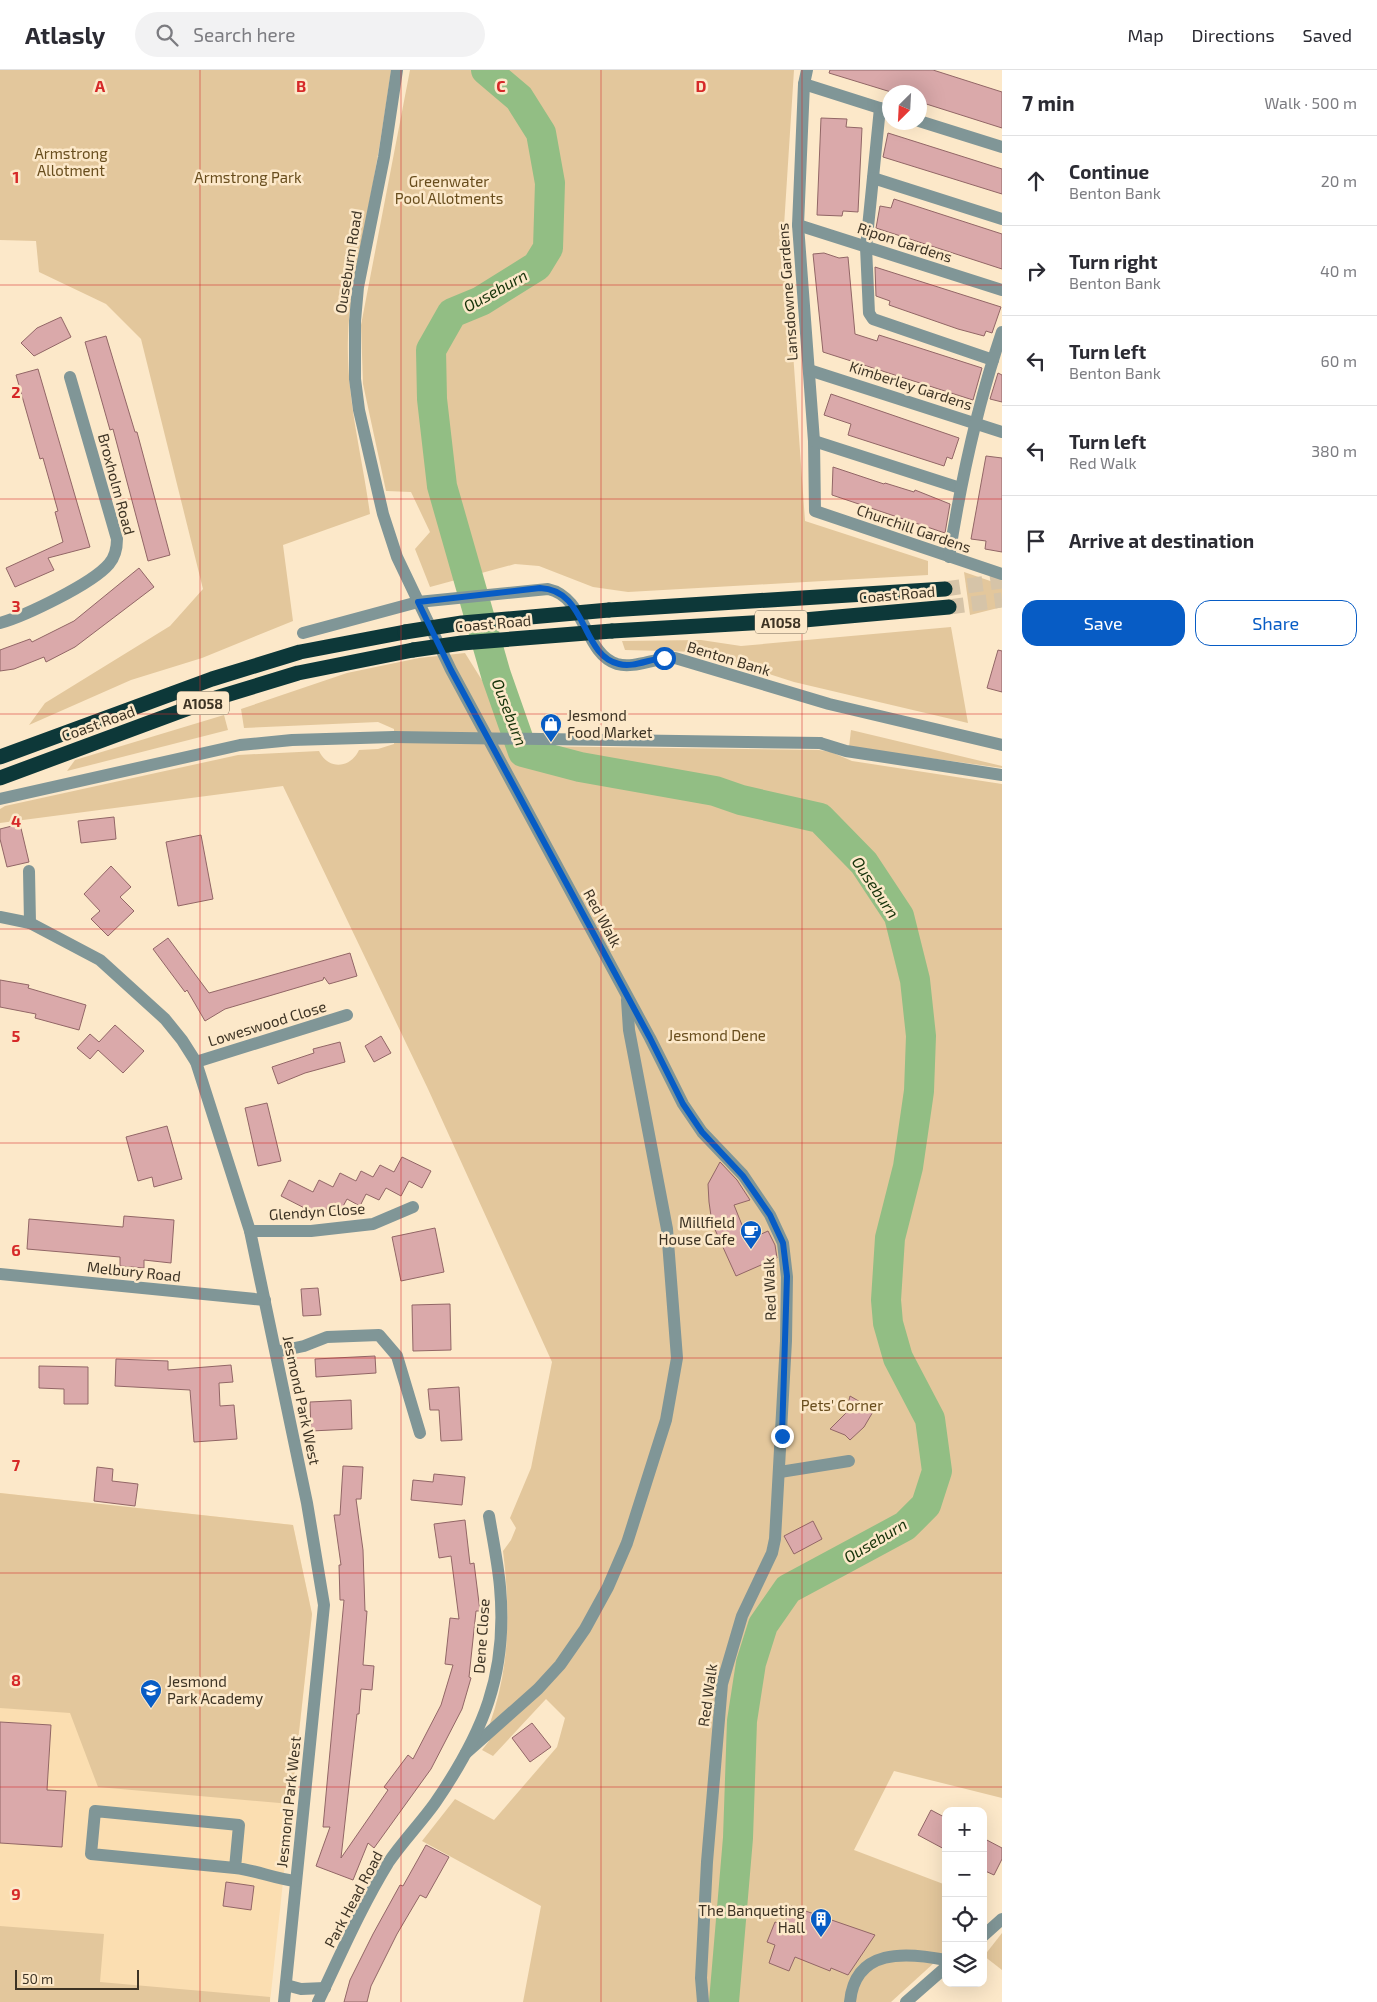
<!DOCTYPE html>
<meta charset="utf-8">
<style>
:root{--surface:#fff;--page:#f2f2f3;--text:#2b2b33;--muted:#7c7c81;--line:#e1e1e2;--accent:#075cc5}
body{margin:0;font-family:"Exo 2",sans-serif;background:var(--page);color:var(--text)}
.controls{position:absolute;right:15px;bottom:15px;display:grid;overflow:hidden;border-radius:10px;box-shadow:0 5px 20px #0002}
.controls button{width:45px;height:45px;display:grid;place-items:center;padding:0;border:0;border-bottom:1px solid var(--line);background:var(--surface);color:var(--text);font:25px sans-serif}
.compass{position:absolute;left:882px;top:15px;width:45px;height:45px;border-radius:50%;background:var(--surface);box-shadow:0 5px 20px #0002;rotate:204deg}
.scale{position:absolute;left:15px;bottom:12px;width:124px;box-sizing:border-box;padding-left:5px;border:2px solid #3d3324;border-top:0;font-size:14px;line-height:18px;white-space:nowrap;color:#3d3324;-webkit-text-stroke:4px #fce8c9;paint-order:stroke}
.stop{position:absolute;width:15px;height:15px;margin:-11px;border:4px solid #075cc5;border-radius:50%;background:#fff}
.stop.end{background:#075cc5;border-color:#fff;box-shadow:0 1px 5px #0008}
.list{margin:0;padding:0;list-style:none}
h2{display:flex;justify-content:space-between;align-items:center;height:65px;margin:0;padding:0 20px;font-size:21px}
h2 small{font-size:16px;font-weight:400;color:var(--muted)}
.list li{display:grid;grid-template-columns:32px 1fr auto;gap:15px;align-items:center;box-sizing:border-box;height:90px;padding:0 20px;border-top:1px solid var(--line)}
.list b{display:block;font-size:19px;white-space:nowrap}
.list p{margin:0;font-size:16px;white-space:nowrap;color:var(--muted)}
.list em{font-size:16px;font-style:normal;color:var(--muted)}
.actions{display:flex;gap:10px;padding:15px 20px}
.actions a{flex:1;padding:11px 0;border:1px solid var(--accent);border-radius:15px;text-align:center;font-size:18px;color:var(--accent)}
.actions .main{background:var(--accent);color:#fff}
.icon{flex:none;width:28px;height:28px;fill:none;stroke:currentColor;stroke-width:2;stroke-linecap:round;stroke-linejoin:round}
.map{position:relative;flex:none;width:1002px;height:1932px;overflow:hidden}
header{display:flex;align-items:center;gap:30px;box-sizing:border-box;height:70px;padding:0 25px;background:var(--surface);border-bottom:1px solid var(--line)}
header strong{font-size:24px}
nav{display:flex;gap:28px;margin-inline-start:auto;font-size:18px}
.search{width:350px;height:45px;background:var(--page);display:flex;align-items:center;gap:12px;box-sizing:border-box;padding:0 18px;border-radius:28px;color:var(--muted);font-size:19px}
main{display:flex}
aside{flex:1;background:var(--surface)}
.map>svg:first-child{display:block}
.built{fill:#fbdeb1}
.green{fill:#e3c79c}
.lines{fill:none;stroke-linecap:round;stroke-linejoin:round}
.river{stroke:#92be84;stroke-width:30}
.building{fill:#daa9aa;stroke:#926666}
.highway-tunnel{stroke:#d6c4a8;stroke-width:15;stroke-dasharray:15 8;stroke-linecap:butt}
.minor{stroke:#809697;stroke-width:12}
.highway{stroke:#0d3839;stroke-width:15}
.minor-bridge{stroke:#809697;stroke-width:12}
.highway-bridge{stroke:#0d3839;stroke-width:15}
.route{stroke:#075cc5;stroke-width:6}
.grid{fill:none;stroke:#d62828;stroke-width:1;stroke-opacity:0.55}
.labels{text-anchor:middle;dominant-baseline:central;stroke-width:5;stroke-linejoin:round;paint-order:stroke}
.shield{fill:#fce8c9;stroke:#766956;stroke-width:1}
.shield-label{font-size:14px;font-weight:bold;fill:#3d3324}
.park-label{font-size:15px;fill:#684d1d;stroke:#fce8c9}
.street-label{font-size:15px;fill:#3d3324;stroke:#fce8c9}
.poi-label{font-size:15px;fill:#3d3324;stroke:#fce8c9;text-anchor:start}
.water-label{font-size:16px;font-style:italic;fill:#153209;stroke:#fce8c9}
.grid-label{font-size:16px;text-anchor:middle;font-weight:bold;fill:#d62828;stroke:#fce8c9;stroke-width:5;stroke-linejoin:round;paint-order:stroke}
</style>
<header>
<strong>Atlasly</strong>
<div class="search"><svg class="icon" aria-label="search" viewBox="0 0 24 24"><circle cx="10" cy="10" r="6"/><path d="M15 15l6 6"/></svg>Search here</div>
<nav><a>Map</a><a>Directions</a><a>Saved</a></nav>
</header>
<main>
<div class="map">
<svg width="1002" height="1932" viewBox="0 0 1002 1932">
<rect width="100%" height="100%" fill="#fce8c9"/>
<!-- built -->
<polygon class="built" points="0,1423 293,1455 312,1544 270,1932 0,1932"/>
<!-- green -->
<g class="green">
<path d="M0,0H391C384,50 376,100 366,150C359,189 349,227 348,267C346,327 362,384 370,444L283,475L293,551L202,588L131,610L29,655L45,633L170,556L203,519L141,269L106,234L39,202L36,171L0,170Z"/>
<polygon points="410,0 794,0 784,156 805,451 928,491 928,505 628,522 593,517 539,496 515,494 430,517 415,479 430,462 411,422 386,421 363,314 361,255"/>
<polygon points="964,502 1002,515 1002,537 970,545"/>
<polygon points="951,557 968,653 794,612 700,582 625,580 622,571 701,570 741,576"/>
<path d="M465,583L523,676L819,680L831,682L852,691L1002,714V1728L894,1701L854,1780L946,1815V1882L891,1932H523L541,1836L422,1771L455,1729L494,1750L557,1677L565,1648L546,1629L493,1686L482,1680L489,1671L484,1669C510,1607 511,1546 503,1481L511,1470L516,1458L510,1448L531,1398L552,1292L428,1019L283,716L0,753V739L5,736L238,685L319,681C328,700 350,699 359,680L378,679L394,674V659L378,652L244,658L241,639L347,603L419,588Z"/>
<polygon points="224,645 228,660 67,701 75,690"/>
<polygon points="851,660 1002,696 1002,698 849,677"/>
<polygon points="0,1423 293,1455 312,1544 291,1734 98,1717 70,1643 0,1638"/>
<polygon points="0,1856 104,1864 100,1912 270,1927 270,1932 0,1932"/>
<polygon points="1002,1863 1002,1900 984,1886"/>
</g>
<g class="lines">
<!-- river -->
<polyline class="river" points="486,0 519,28 541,63 550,113 548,178 537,196 481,231 452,243 431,280 432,329 442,416 496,605 523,682 580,697 715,721 741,730 820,748 864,793 899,846 915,910 921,966 919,1021 908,1097 890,1168 886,1230 888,1253 898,1288 930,1349 937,1401 926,1435 905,1456 788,1519 763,1555 751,1593 742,1651 738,1768 724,1932"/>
</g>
<!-- building -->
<g class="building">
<polygon points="830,0 933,0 1002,22 1002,58 920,32 920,22 891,22 829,3"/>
<polygon points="821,48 847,49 846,57 862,58 858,142 843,141 842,146 817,145"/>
<polygon points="888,63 1002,99 1002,124 883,87"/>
<polygon points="894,129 1002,164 1002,199 876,158 880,136 891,138"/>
<polygon points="824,183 839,188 848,187 855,264 877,271 879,265 982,298 973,330 823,282 813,184"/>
<polygon points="875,197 1001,237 992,263 986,261 984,266 958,259 889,235 890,231 876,226"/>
<polygon points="61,247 71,267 34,286 21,273 37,258"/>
<polygon points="106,266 135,362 137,362 170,485 148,491 113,359 110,360 85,272"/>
<polygon points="38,299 90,477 48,488 54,500 15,517 6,498 63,472 55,442 58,441 43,388 40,389 16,305"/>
<polygon points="998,303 1002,305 1002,332 990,329"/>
<polygon points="831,324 959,368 952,389 947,387 944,396 848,365 851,354 824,345"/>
<polygon points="986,386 1002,388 1002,482 985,479 986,471 971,469"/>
<polygon points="833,397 884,414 885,413 914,422 915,420 950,434 945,463 832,425"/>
<polygon points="139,498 154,517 75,577 46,592 44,587 14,599 0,601 0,580 30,569 32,572 74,551"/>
<polygon points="998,580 1002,581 1002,622 987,618"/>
<polygon points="114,747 116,769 81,773 78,751"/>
<polygon points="20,754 29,792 7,797 0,769 0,759"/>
<polygon points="201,765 213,829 178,836 166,772"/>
<polygon points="111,796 131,817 120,827 134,841 108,866 91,849 100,841 84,824"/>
<polygon points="168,868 209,923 350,883 357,906 329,914 324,907 323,910 225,939 205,951 187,920 185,922 153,879"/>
<polygon points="0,910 29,915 28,918 86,935 79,960 35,948 36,944 0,937"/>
<polygon points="115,955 144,981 123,1003 98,980 90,989 77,978 90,964 99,972"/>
<polygon points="381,966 391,983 374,992 365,976"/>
<polygon points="340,972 345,992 305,1003 278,1014 272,997 314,983 313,979"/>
<polygon points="267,1033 281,1091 258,1096 245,1038"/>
<polygon points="167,1056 182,1109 154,1117 152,1107 138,1111 126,1067"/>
<polygon points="402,1087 431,1101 422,1118 409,1111 401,1126 386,1118 379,1130 366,1124 360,1136 347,1129 340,1142 328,1136 322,1147 281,1126 289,1110 313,1122 319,1110 333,1117 340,1103 356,1111 361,1101 373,1107 380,1095 394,1102"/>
<polygon points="720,1092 737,1110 750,1130 734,1135 748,1170 768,1161 775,1175 777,1188 736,1206 712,1153 709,1132 708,1114"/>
<polygon points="124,1146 174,1150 171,1193 144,1190 144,1198 120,1196 120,1187 27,1179 29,1149 123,1157"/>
<polygon points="435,1158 444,1202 401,1211 392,1167"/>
<polygon points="318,1218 321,1245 303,1246 301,1219"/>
<polygon points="450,1234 451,1280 413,1281 412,1235"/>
<polygon points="375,1286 376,1303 316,1307 315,1289"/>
<polygon points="116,1289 168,1291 168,1300 231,1295 233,1312 219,1313 220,1336 234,1335 237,1369 194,1372 190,1320 115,1316"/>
<polygon points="39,1296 88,1297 88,1334 64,1334 64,1319 39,1318"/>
<polygon points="459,1317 462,1370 441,1371 439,1340 430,1340 428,1319"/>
<polygon points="850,1326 874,1340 864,1357 850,1370 845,1365 830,1359 846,1343"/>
<polygon points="351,1330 352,1359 311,1361 310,1332"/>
<polygon points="343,1396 363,1397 361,1429 356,1429 363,1480 365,1541 367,1541 363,1595 374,1596 372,1620 361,1619 359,1644 357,1644 341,1788 388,1720 384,1717 408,1685 413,1689 441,1635 453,1595 445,1594 450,1548 459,1549 451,1486 439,1488 434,1454 465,1450 470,1494 474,1493 480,1541 476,1541 469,1607 471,1608 462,1639 431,1699 374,1778 368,1773 353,1810 316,1796 330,1757 323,1757 344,1530 340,1530 339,1495 341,1495 334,1445 340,1445"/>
<polygon points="97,1397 113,1399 112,1411 138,1414 135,1436 94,1431"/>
<polygon points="434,1404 465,1407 462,1435 411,1430 413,1410 433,1412"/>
<polygon points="813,1451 822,1469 794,1484 784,1466"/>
<polygon points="0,1652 51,1655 47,1720 66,1721 62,1777 0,1773"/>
<polygon points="532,1653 551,1677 530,1692 512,1668"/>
<polygon points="931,1740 946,1748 946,1780 918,1765"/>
<polygon points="983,1768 1002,1778 1002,1789 994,1805 983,1800"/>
<polygon points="426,1775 449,1787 426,1828 420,1825 397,1864 371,1916 367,1932 344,1932 350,1910 373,1864 400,1815 403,1816"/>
<polygon points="226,1812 254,1816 251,1840 223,1836"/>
<polygon points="791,1836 875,1865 848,1905 831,1898 830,1901 795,1887 789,1901 769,1893 775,1875 767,1872 775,1852 784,1855"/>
</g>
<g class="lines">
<!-- highway-tunnel -->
<g class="highway-tunnel">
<polyline points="945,519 1002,511"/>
<polyline points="949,537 1002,530"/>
</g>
<!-- minor -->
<g class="minor">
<polyline points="397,0 384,87 358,217 355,251 355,309 359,340 383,444 397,487 451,600 650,968 683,1034 702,1062 743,1105 770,1145 783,1173 787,1207 786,1271 775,1469 772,1483 742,1546 722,1614 707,1792 701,1908 703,1932"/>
<polyline points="807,0 804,14 798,155 814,371 815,441 1002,504"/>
<polyline points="804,14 889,41"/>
<polyline points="880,38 866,177 869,243 873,249 993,290"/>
<polyline points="919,51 1002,77"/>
<polyline points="873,108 1002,149"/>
<polyline points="798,155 1002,220"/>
<polyline points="809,300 1002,362"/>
<polyline points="814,371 960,418"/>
<path d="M949,487C961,410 977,336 1002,262"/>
<path d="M0,553C25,546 92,514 109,494C115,487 117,479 117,469L70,307"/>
<path d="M303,563L418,532L548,519C586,527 584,584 617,594C635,599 656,587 675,588L829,634L1002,675"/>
<polyline points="820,673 846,681 1002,705"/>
<polyline points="0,729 240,675 292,670 394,667"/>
<polyline points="29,801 30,853"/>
<polyline points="0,847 30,853 100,890 165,949 182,970 196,992 250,1161 307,1433 324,1535 284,1932"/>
<polyline points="196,992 347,945"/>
<polyline points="250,1161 311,1161 373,1154 413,1137"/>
<polyline points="0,1204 265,1230"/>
<polyline points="276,1282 304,1276 327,1267 379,1265 397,1286 420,1363"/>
<polyline points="780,1402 849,1391"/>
<polyline points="466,1683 538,1619 560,1595 585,1559 608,1517 627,1473 666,1350 677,1288 667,1159 629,960 627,930"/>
<path d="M235,1798L239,1755L95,1741L91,1784L235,1798C256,1800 275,1809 296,1811"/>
<polyline points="983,1866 1002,1849"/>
<polyline points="286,1915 301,1919 325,1918"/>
<path d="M318,1932C340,1886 361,1837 388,1793C402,1772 420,1754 435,1733C483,1663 508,1604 500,1517C498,1494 493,1470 489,1446"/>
<path d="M850,1932C855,1878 906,1882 946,1890"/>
<polyline points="906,1932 946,1897"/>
</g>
<!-- highway -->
<g class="highway">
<polyline points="609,540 945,519"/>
<polyline points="612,561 804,550 949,537"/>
<polyline points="0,687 212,609 300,582 405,562"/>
<polyline points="0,708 216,628 298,603 413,580"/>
</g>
<!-- minor-bridge -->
<polyline class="minor-bridge" points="394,667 820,673"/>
<!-- highway-bridge -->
<g class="highway-bridge">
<polyline points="405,562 462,553 609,540"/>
<polyline points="413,580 462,573 612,561"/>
</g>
</g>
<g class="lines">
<!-- route -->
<path class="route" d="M664,588C649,589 633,598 619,594C580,585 588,520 540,518L418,532L451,600L650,968L683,1034L702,1062L743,1106L770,1145L783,1173L787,1206L782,1366"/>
</g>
<!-- grid -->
<path class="grid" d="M200,0V1932M401,0V1932M601,0V1932M802,0V1932M0,215H1002M0,429H1002M0,644H1002M0,859H1002M0,1073H1002M0,1288H1002M0,1503H1002M0,1717H1002"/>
<!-- icons -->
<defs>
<g id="shop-pin" transform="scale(1.125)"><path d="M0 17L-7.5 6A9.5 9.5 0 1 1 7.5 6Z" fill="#075cc5" stroke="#fce8c9"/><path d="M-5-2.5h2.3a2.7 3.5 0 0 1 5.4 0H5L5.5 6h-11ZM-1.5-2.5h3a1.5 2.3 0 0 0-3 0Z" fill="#fff"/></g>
<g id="cafe-pin" transform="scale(1.125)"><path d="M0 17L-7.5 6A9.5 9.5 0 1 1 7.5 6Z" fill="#075cc5" stroke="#fce8c9"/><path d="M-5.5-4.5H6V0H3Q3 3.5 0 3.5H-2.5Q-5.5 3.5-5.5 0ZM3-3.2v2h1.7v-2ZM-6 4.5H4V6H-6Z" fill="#fff"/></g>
<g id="school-pin" transform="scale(1.125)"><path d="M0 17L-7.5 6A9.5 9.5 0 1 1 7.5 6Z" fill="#075cc5" stroke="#fce8c9"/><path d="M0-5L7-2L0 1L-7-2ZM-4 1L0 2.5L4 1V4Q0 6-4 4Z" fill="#fff"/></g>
<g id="building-pin" transform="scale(1.125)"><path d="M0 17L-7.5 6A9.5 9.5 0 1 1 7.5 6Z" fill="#075cc5" stroke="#fce8c9"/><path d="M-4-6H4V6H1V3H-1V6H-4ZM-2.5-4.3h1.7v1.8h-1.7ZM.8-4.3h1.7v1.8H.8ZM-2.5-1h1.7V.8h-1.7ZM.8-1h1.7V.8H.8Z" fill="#fff"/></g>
</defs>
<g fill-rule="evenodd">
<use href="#shop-pin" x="551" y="654"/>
<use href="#cafe-pin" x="751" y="1161"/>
<use href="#school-pin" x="151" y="1620"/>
<use href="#building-pin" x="821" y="1849"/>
</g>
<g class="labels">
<!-- shield labels -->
<g class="shield">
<rect x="755" y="540.5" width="52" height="23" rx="4"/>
<rect x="177" y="621.5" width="52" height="23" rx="4"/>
</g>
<g class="shield-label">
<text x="781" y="552">A1058</text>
<text x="203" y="633">A1058</text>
</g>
<!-- park labels -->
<g class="park-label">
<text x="71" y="83">Armstrong<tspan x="71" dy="17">Allotment</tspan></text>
<text x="248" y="107">Armstrong Park</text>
<text x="449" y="111">Greenwater<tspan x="449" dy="17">Pool Allotments</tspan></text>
<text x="717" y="965">Jesmond Dene</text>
<text x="842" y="1335">Pets' Corner</text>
</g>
<!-- street labels -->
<g class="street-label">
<text transform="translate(905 172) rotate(18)">Ripon Gardens</text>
<text transform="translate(348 192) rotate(-81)">Ouseburn Road</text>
<text transform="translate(787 222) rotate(-94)">Lansdowne Gardens</text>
<text transform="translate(911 315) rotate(18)">Kimberley Gardens</text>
<text transform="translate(117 414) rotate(75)">Broxholm Road</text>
<text transform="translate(914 458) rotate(19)">Churchill Gardens</text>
<text transform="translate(897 524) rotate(-5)">Coast Road</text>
<text transform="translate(493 553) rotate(-5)">Coast Road</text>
<text transform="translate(729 588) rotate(17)">Benton Bank</text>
<text transform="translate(98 653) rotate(-20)">Coast Road</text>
<text transform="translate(603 848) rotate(62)">Red Walk</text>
<text transform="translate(267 953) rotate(-17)">Loweswood Close</text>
<text transform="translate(317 1141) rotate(-4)">Glendyn Close</text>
<text transform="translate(134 1201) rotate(6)">Melbury Road</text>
<text transform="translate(769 1219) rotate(-92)">Red Walk</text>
<text transform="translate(302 1330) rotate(78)">Jesmond Park West</text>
<text transform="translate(481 1566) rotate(-86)">Dene Close</text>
<text transform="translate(707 1625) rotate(-82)">Red Walk</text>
<text transform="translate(288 1732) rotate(-84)">Jesmond Park West</text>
<text transform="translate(353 1829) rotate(-62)">Park Head Road</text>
</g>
<!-- poi labels -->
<g class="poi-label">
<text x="567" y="645">Jesmond<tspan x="567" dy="17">Food Market</tspan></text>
<text x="735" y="1152" text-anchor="end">Millfield<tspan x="735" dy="17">House Cafe</tspan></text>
<text x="167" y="1611">Jesmond<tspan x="167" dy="17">Park Academy</tspan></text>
<text x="805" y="1840" text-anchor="end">The Banqueting<tspan x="805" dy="17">Hall</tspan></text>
</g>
<!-- water labels -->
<g class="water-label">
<text transform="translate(495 220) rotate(-29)">Ouseburn</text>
<text transform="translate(510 642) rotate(69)">Ouseburn</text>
<text transform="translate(876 817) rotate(56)">Ouseburn</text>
<text transform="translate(875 1470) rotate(-31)">Ouseburn</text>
</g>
</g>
<g class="grid-label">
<text x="100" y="22">A</text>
<text x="301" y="22">B</text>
<text x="501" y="22">C</text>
<text x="701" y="22">D</text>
<text x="16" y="113">1</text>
<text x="16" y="328">2</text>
<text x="16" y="542">3</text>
<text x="16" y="757">4</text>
<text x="16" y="972">5</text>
<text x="16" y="1186">6</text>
<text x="16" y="1401">7</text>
<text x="16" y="1616">8</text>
<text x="16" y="1830">9</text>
</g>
</svg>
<div class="controls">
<button>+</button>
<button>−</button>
<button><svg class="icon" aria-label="locate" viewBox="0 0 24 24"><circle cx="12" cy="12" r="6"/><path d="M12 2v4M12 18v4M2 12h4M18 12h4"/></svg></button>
<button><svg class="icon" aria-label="layers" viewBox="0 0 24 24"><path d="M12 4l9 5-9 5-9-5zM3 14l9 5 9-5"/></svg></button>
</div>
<svg class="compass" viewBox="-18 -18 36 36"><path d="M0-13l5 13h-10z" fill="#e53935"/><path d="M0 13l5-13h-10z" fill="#7c7c81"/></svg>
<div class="scale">50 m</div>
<div class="stop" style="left:664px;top:588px"></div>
<div class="stop end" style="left:782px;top:1366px"></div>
</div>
<aside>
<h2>7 min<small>Walk · 500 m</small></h2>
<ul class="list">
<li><svg class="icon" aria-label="ahead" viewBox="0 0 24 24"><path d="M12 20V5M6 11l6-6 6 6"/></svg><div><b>Continue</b><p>Benton Bank</p></div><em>20 m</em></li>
<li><svg class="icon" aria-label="right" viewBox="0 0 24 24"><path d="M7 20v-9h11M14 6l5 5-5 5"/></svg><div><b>Turn right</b><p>Benton Bank</p></div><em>40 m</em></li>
<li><svg class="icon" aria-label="left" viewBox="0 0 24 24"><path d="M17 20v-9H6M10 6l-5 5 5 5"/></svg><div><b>Turn left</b><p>Benton Bank</p></div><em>60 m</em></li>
<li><svg class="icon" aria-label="left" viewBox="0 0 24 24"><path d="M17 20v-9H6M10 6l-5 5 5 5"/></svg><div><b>Turn left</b><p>Red Walk</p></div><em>380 m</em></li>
<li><svg class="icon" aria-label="arrive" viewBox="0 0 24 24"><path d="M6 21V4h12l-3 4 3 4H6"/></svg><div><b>Arrive at destination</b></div></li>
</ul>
<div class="actions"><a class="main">Save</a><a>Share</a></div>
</aside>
</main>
